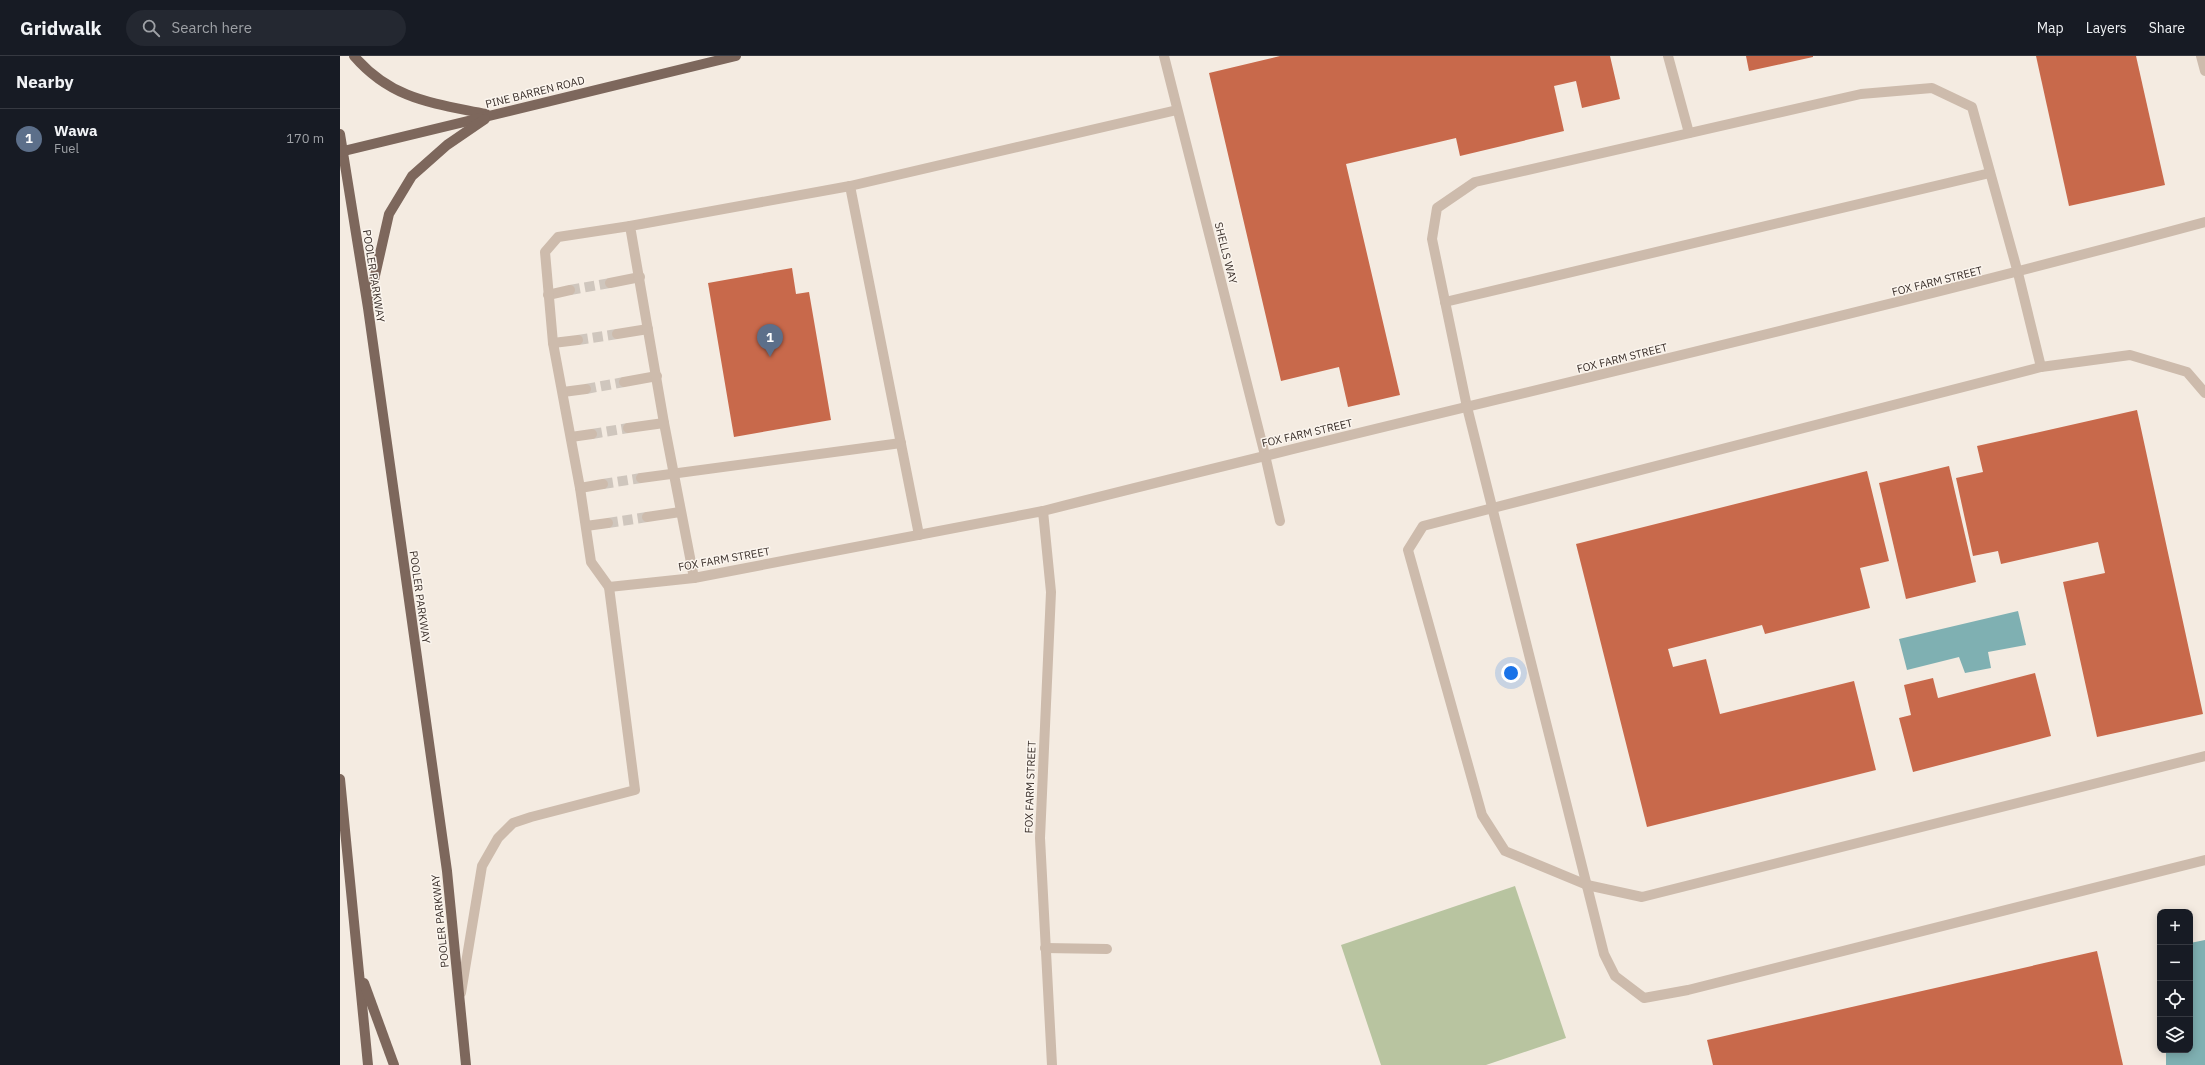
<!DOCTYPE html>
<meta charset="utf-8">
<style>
:root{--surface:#171b24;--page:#242831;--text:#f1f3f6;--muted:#9ea1a6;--line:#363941;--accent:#ea580c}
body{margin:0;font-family:"IBM Plex Sans",sans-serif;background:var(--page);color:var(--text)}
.controls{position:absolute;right:12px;bottom:12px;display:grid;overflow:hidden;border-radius:8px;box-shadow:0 2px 10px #0003}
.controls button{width:36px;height:36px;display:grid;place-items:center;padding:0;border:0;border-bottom:1px solid var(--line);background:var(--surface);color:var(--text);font:20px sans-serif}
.you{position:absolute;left:1171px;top:617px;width:14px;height:14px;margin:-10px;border:3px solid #fff;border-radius:50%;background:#1a73e8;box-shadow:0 0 0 6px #1a73e833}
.badge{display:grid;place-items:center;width:26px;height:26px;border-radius:50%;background:var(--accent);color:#fff;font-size:13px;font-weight:700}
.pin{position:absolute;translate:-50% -33px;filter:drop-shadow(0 1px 2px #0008)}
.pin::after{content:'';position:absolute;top:21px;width:14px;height:12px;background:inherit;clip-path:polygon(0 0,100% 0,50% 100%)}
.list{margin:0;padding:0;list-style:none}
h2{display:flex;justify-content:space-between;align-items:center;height:52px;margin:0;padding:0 16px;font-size:17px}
h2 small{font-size:13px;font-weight:400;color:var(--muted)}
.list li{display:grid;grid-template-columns:26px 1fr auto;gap:12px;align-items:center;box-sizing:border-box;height:60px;padding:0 16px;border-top:1px solid var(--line)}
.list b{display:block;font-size:15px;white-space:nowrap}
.list p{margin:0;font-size:13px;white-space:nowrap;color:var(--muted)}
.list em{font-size:13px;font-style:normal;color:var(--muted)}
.icon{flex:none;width:22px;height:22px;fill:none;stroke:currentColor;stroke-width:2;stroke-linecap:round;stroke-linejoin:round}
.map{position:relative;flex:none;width:1865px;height:1009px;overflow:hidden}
header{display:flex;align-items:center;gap:24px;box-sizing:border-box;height:56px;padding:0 20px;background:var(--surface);border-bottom:1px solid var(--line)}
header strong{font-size:19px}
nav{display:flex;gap:22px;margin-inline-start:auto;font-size:14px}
.search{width:280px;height:36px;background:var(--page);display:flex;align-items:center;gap:10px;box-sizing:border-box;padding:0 14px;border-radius:22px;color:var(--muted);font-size:15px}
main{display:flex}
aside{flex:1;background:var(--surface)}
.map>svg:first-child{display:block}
.green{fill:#b8c4a0}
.water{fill:#7fb0b2}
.building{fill:#c8694b}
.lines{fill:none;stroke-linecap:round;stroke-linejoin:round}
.minor-tunnel{stroke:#cfc6bd;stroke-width:10;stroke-dasharray:10 5;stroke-linecap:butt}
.minor{stroke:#cdbbac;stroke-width:10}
.major{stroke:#7d675c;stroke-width:10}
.labels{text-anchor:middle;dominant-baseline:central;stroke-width:3;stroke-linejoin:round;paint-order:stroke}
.street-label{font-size:11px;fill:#3b302b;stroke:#fbf5ee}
</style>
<header>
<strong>Gridwalk</strong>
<div class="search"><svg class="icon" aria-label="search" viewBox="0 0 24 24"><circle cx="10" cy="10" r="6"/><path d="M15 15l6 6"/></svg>Search here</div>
<nav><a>Map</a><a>Layers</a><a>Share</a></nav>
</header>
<main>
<aside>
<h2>Nearby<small></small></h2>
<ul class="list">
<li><span class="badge" style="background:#5c6f8a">1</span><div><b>Wawa</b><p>Fuel</p></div><em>170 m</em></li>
</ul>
</aside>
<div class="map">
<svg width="1865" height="1009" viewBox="0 0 1865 1009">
<rect width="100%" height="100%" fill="#f4ebe1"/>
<!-- green -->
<polygon class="green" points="1175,830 1226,982 1146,1009 1041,1009 1001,889"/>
<!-- water -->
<g class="water">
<polygon points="1678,555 1686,589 1648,596 1651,612 1625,617 1619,601 1567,614 1559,583"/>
<polygon points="1865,884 1865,1009 1826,1009 1826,994 1850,994 1850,887"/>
</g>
<!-- building -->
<g class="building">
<polygon points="940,0 1270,0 1280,43 1242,52 1236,25 1214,30 1224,75 1120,100 1116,82 1006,108 1060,339 1008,351 999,311 941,325 869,17"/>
<polygon points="1406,0 1473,0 1473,1 1409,15"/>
<polygon points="1696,0 1796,0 1825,129 1729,150"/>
<polygon points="452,212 456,238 469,236 491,364 394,381 368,227"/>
<polygon points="1797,354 1863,658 1757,681 1723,526 1765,517 1758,486 1661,508 1658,495 1633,500 1616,422 1643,416 1637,390"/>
<polygon points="1609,410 1636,526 1566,543 1539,427"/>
<polygon points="1527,415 1549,505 1520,512 1530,552 1425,578 1422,569 1328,593 1333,611 1366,603 1380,658 1514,625 1536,714 1307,771 1236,488"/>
<polygon points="1695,617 1711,680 1573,716 1559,662 1571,659 1564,629 1593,622 1598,642"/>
<polygon points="1757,895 1783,1009 1373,1009 1367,984"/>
</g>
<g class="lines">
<!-- minor-tunnel -->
<g class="minor-tunnel">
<polyline points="230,234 270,227"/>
<polyline points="238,284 277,278"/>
<polyline points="246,333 284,326"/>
<polyline points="252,378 288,372"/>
<polyline points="263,428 301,422"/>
<polyline points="268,467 307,461"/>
</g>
<!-- minor -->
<g class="minor">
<polyline points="824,0 925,399 940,465"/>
<polyline points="1328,0 1349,77"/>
<polyline points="1861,0 1865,15"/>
<polyline points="510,130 579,479"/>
<polyline points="270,227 300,221"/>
<polyline points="208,239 230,234"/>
<polyline points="1105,246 1650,117"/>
<polyline points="277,278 308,273"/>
<polyline points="213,287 238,284"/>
<polyline points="1701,311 1083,470 1068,494 1142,759 1165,795 1247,829 1302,841 1865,700"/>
<polyline points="284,326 317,320"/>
<polyline points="223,336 246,333"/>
<polyline points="1865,337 1847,316 1790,299 1701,311 1678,217 1632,51 1592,32 1521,38 1135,126 1097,152 1092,183 1127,351 1264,898 1275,920 1304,942 1348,934 1865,804"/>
<polyline points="288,372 324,367"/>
<polyline points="231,381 252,378"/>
<polyline points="301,422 561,387"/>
<polyline points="240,432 263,428"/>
<path d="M703,455C1090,357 1480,270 1865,166"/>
<polyline points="307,461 340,456"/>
<polyline points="246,470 268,467"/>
<polyline points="354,522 324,367 290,170 510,130 837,54"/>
<polyline points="269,531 251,506 240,432 213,287 205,196 218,181 290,170"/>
<polyline points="705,892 767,893"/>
<polyline points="121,937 142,810 158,782 173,767 191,761 295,734 269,531 354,522 703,455 711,536 700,782 712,1009"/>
</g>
<!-- major -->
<g class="major">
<path d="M14,0C52,44 93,47 146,58"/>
<polyline points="0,78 28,252 107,815 126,1009"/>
<polyline points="0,96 396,0"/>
<polyline points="29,246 49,158 72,120 107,89 145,63"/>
<polyline points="0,723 28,1009"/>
<polyline points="24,927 54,1009"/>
</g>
</g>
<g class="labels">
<!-- street labels -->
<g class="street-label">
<text transform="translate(195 36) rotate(-14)">PINE BARREN ROAD</text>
<text transform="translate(886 197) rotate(76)">SHELLS WAY</text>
<text transform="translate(34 220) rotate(81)">POOLER PARKWAY</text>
<text transform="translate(1597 225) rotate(-14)">FOX FARM STREET</text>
<text transform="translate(1282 302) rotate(-14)">FOX FARM STREET</text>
<text transform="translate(967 377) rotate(-13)">FOX FARM STREET</text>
<text transform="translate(384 503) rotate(-10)">FOX FARM STREET</text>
<text transform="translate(80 541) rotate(82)">POOLER PARKWAY</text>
<text transform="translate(690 731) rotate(-88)">FOX FARM STREET</text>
<text transform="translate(100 865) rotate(-96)">POOLER PARKWAY</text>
</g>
</g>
</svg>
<div class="controls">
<button>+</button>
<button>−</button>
<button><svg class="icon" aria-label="locate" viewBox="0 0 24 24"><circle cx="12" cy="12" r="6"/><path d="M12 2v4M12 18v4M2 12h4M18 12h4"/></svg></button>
<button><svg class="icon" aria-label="layers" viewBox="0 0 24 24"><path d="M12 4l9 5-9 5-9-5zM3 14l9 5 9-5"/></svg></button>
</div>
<div class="you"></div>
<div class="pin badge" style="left:430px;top:301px;background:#5c6f8a">1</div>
</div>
</main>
